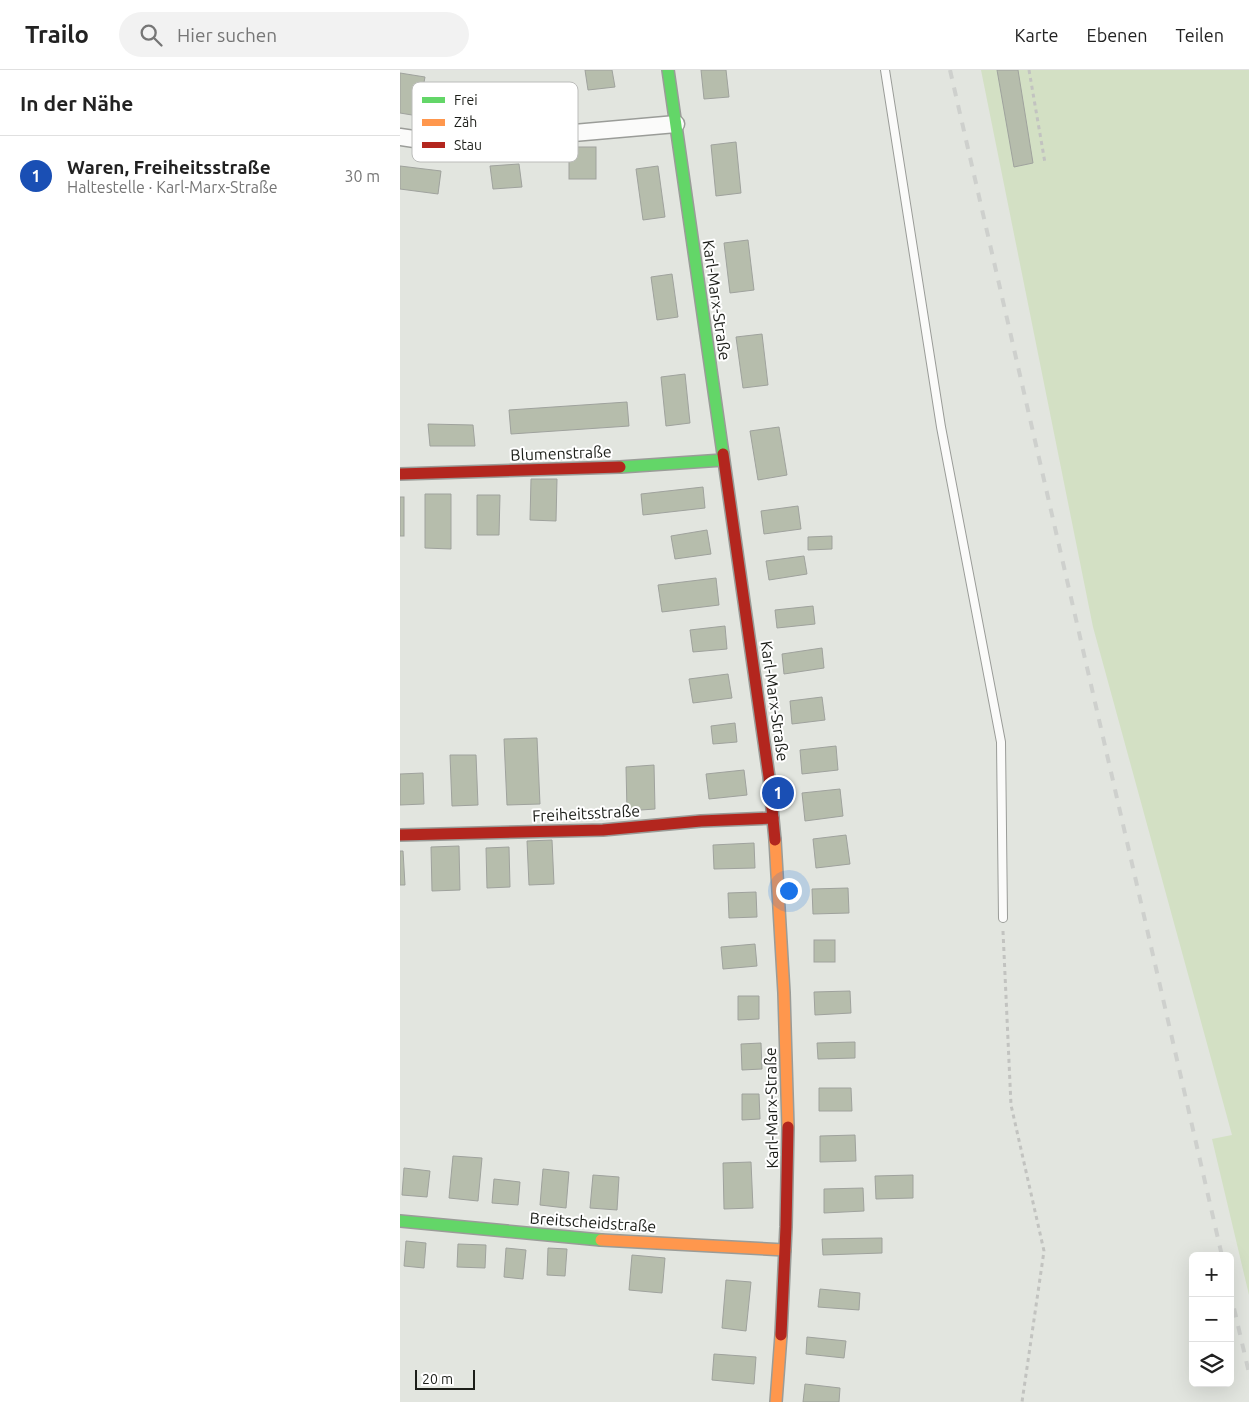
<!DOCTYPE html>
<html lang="de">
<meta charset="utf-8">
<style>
:root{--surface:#fff;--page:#f2f2f2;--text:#222;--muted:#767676;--line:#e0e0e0;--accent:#b45309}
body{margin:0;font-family:Ubuntu,sans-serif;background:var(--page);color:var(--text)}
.controls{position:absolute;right:15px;bottom:15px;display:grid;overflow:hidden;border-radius:8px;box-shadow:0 5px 20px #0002}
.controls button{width:45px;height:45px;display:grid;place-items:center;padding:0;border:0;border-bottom:1px solid var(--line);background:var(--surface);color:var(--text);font:25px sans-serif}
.scale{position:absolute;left:15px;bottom:12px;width:60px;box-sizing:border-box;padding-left:5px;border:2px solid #1c1e19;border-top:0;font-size:14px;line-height:18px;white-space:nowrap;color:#1c1e19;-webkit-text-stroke:4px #fff;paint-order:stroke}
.you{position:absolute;left:388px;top:820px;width:18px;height:18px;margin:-12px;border:4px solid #fff;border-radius:50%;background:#1a73e8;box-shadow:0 0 0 8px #1a73e833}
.badge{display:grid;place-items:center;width:32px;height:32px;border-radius:50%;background:var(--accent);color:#fff;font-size:16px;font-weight:700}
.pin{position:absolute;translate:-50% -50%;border:2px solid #fff;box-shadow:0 1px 5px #0006}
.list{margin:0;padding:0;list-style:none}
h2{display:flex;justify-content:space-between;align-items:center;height:65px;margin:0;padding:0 20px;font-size:21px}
h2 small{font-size:16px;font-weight:400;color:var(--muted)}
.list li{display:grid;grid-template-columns:32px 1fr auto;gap:15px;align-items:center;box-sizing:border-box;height:80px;padding:0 20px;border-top:1px solid var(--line)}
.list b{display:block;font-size:19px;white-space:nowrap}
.list p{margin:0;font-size:16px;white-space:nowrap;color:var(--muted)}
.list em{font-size:16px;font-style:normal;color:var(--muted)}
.icon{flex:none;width:28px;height:28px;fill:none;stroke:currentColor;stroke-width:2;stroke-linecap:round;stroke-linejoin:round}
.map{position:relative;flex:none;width:849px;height:1332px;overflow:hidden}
header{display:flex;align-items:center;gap:30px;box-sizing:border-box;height:70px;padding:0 25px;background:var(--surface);border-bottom:1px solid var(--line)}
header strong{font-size:24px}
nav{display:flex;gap:28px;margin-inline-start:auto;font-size:18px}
.search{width:350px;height:45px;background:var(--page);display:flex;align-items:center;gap:12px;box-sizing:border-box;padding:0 18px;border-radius:28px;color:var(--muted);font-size:19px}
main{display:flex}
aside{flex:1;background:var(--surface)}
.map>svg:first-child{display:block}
.green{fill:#d3e0c4}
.building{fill:#b6bdac;stroke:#9fa29d}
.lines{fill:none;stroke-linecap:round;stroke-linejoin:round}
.lane-casing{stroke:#9a9c98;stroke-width:10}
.street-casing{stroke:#9a9c98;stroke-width:19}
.fast-casing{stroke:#9a9c98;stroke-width:14}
.slow-casing{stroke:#9a9c98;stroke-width:14}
.jam-casing{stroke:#9a9c98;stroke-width:14}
.path{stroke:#c2c3c0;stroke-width:3;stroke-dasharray:4 4;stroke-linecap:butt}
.lane{stroke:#fbfbfa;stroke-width:8}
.street{stroke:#fbfbfa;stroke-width:16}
.fast{stroke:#63d668;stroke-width:11}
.slow{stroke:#ff974d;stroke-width:11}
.jam{stroke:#b3261e;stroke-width:11}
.rail{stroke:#ced0cd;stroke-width:4;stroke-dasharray:9 9;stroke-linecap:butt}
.labels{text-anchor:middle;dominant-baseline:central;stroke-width:4;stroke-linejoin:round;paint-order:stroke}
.street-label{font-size:16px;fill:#1c1e19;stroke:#fff}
.key{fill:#fff;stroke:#bbbcba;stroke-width:1}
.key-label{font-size:14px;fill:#1c1e19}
</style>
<header>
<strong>Trailo</strong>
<div class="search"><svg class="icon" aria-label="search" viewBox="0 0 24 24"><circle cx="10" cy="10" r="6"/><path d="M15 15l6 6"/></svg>Hier suchen</div>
<nav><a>Karte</a><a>Ebenen</a><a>Teilen</a></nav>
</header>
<main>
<aside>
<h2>In der Nähe<small></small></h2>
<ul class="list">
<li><span class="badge" style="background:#1a4fb4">1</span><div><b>Waren, Freiheitsstraße</b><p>Haltestelle · Karl-Marx-Straße</p></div><em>30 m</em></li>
</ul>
</aside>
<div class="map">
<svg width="849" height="1332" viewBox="0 0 849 1332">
<rect width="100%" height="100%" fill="#e2e5df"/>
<!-- green -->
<polygon class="green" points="581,0 849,0 849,1225 812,1069 832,1065 693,557"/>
<!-- building -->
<g class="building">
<polygon points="185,0 212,0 215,17 188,20"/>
<polygon points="301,0 326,0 329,27 304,29"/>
<polygon points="597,0 618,0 633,93 614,97"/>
<polygon points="0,3 25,7 18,46 0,43"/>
<polygon points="336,72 341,123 316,126 311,75"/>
<rect x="169" y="77" width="27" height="32"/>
<polygon points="119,94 122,117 93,119 90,96"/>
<polygon points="0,96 41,101 38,124 0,119"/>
<polygon points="258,96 265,147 243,150 236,99"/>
<polygon points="348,170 354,220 330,223 324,173"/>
<polygon points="272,204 278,247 257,250 251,207"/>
<polygon points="362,264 368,315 343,318 336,267"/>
<polygon points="285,304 290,353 266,356 261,307"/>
<polygon points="227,332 229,356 111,364 109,340"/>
<polygon points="28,354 73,355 75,376 30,376"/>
<polygon points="379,357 387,405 358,410 350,361"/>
<polygon points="131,409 157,409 156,451 130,450"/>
<polygon points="303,417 305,438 243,445 241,424"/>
<polygon points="25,424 51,424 51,479 25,478"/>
<polygon points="77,425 100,425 99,465 77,465"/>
<rect x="0" y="427" width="4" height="39"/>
<polygon points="398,436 401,459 364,464 361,441"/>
<polygon points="307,460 311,484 275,489 271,466"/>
<polygon points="432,466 432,479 408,480 408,467"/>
<polygon points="404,486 407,504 369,510 366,491"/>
<polygon points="316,508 319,535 262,542 258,515"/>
<polygon points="413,536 415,554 377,558 375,540"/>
<polygon points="325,556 327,579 293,582 290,560"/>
<polygon points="422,578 424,598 384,604 382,584"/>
<polygon points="328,604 332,628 293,633 289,609"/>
<polygon points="422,627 425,650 392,654 390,631"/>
<polygon points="335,653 337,672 313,674 311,656"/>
<polygon points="137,668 140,734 107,735 104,669"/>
<polygon points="436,676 438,700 402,704 400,680"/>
<polygon points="50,685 76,685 78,735 52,736"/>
<polygon points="254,695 255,739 227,741 226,697"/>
<polygon points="344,700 347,725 309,729 306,704"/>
<polygon points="23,703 24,734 0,735 0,704"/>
<polygon points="440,719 443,746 405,751 402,723"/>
<polygon points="446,765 450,794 416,798 413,769"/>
<polygon points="152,770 154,814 129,815 127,771"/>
<polygon points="354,773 355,798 314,799 313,775"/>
<polygon points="59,776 60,820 32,821 31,777"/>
<polygon points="109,777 110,817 87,818 86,778"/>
<polygon points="0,781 3,781 5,815 0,815"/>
<polygon points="448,818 449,843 413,844 412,819"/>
<polygon points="356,822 357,847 329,848 328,823"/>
<rect x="414" y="870" width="21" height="22"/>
<polygon points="355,874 357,896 323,899 321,877"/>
<polygon points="450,921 451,943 415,945 414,922"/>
<polygon points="338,926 359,926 359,949 338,950"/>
<polygon points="455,972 455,988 418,989 417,973"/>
<polygon points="361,973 362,999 342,1000 341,974"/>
<polygon points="419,1018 451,1018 452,1041 419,1041"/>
<polygon points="342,1024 359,1024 360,1049 342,1050"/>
<polygon points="455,1065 456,1091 420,1092 420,1066"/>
<polygon points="53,1086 82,1088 78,1131 49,1128"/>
<polygon points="351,1092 353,1138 324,1139 323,1093"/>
<polygon points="4,1098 30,1101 27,1127 2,1125"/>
<polygon points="143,1099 169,1102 166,1138 140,1135"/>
<polygon points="193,1105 219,1107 217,1140 190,1138"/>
<polygon points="513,1105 513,1128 476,1129 475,1106"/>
<polygon points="94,1109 120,1112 118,1135 92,1133"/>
<polygon points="463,1118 464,1141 424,1143 424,1119"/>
<polygon points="482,1168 482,1183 423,1185 422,1169"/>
<polygon points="6,1171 26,1173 24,1198 4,1196"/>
<polygon points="58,1174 86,1175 85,1198 57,1197"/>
<polygon points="106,1178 126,1180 123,1209 104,1207"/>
<polygon points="148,1178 167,1179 165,1206 147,1205"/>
<polygon points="232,1185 265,1188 262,1223 229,1220"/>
<polygon points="326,1210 351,1212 346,1261 322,1258"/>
<polygon points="420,1219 460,1223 459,1240 418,1237"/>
<polygon points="407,1267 446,1271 444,1288 406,1284"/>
<polygon points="314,1284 356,1287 354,1314 312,1310"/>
<polygon points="405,1314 440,1318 439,1332 403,1332"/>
</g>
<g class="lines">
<!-- lane casing -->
<g class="lane-casing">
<polyline id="lane" points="485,0 541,357 601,672 603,848"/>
</g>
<!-- street casing -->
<g class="street-casing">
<polyline id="street" points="0,67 48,74 276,54"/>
</g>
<!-- fast casing -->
<g class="fast-casing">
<g id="fast">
<polyline points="268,0 323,384"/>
<polyline points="220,397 323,390"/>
<polyline points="0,1151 201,1170"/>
</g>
</g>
<!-- slow casing -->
<g class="slow-casing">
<g id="slow">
<polyline points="375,770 384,923 388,1057"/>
<polyline points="201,1170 385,1180"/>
<polyline points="376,1332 381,1265"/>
</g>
</g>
<!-- jam casing -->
<g class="jam-casing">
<g id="jam">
<polyline points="323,384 369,707 375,770"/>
<polyline points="0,404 220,397"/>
<polyline points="0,765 203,760 301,751 373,748"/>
<polyline points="381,1265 386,1157 388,1057"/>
</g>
</g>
<!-- path -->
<g class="path">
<polyline points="629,0 645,93"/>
<polyline points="603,861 611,1035 644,1181 622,1332"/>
</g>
<!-- lane -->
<use href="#lane" class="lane"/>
<!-- street -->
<use href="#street" class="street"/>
<!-- fast -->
<use href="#fast" class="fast"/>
<!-- slow -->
<use href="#slow" class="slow"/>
<!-- jam -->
<use href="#jam" class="jam"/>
<!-- rail -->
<g class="rail">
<polyline points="550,0 822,1186"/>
<polyline points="830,1221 849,1303"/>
</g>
</g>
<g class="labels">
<!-- street labels -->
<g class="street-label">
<text transform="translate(317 230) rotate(82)">Karl-Marx-Straße</text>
<text transform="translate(161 383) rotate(-2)">Blumenstraße</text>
<text transform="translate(375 631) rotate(82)">Karl-Marx-Straße</text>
<text transform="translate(186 743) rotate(-3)">Freiheitsstraße</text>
<text transform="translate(371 1038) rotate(-91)">Karl-Marx-Straße</text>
<text transform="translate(193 1152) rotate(4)">Breitscheidstraße</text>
</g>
</g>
<!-- legend -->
<rect x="12" y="12" width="166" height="80" rx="8" class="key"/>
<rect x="22" y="27" width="23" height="6" fill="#63d668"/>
<rect x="22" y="49" width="23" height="7" fill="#ff974d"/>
<rect x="22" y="72" width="23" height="6" fill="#b3261e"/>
<g class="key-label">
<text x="54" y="35">Frei</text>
<text x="54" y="57">Zäh</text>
<text x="54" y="80">Stau</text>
</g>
</svg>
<div class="controls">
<button>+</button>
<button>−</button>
<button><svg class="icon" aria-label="layers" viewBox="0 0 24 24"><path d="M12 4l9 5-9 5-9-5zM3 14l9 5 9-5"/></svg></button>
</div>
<div class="scale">20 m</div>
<div class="you"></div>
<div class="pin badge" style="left:378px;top:723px;background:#1a4fb4">1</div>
</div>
</main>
